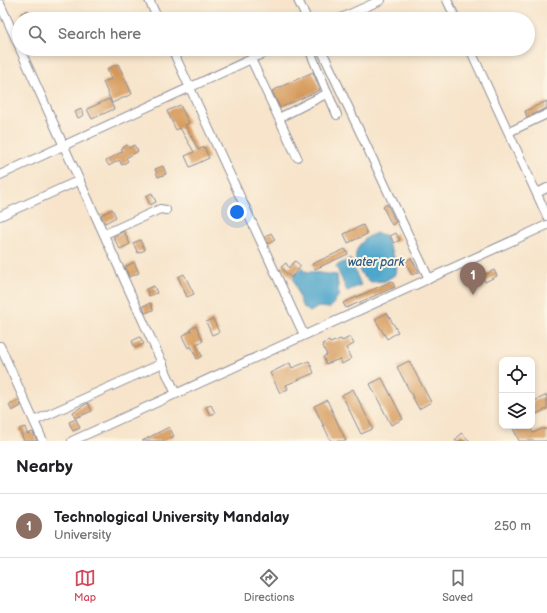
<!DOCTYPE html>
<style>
:root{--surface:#fff;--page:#f2f2f2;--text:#202124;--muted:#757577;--line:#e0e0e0;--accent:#d1495b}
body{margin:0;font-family:"Balsamiq Sans",sans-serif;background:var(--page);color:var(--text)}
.controls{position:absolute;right:12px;bottom:12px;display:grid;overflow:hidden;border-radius:8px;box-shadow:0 2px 6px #0003}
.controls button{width:36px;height:36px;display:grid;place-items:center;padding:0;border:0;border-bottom:1px solid var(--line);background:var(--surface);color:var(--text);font:20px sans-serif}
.you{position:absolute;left:237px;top:212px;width:14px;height:14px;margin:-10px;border:3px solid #fff;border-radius:50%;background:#1a73e8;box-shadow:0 0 0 6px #1a73e833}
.badge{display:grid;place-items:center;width:26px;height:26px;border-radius:50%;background:var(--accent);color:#fff;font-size:13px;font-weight:700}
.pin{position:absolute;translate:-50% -33px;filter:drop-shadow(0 1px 2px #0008)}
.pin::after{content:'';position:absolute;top:21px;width:14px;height:12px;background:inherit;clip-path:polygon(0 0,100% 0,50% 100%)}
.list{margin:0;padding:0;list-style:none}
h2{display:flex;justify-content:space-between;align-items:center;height:52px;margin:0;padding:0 16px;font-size:17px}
h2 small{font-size:13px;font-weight:400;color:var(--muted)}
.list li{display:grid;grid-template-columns:26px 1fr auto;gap:12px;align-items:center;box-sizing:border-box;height:64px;padding:0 16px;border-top:1px solid var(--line)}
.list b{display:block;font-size:15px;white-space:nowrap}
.list p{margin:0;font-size:13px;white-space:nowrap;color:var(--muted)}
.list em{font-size:13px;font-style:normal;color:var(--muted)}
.icon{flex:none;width:22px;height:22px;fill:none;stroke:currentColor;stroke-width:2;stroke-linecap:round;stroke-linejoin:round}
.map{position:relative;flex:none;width:547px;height:441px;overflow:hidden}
.search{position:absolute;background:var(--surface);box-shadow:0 2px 6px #0003;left:12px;right:12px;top:12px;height:44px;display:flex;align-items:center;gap:10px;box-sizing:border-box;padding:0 14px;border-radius:22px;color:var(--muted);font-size:15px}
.sheet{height:116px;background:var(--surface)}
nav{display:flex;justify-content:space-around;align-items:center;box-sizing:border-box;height:56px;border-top:1px solid var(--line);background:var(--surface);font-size:11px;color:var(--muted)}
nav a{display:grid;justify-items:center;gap:2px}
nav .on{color:var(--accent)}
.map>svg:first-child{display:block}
.water{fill:#4ea6cb;stroke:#346a94}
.building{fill:#d59859}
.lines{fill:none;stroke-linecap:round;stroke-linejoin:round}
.street-casing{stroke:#898a94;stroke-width:10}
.street{stroke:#fff;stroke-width:8}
.labels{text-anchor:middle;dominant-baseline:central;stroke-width:4;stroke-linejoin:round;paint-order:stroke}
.water-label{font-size:12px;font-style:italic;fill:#2d5984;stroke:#fcf5e5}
</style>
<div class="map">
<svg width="547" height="441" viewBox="0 0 547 441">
<rect width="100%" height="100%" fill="#fcf5e5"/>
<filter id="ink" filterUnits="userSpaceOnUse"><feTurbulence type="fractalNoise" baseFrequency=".025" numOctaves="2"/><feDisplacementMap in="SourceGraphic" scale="8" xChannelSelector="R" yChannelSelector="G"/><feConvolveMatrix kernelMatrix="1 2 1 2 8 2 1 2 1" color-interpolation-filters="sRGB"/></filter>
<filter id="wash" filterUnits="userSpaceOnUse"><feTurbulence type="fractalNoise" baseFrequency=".012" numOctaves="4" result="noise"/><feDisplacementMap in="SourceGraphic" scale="16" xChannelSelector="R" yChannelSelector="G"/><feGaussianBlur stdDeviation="0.9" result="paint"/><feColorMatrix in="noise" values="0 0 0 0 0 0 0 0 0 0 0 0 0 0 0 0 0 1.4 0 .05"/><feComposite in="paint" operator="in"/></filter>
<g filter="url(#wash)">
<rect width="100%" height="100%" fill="#f7e4cb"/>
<!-- water -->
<g class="water">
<path d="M377,233L384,235L395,259L397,266L396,274L385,281L371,282C348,268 351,241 377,233Z"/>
<polygon points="350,259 361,285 347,291 336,266"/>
<polygon points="302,267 303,271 337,275 339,295 330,308 318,307 310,312 302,306 293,277"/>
</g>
<g id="blocks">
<!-- building -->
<g class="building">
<polygon points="28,10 32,19 24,19 21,13"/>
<polygon points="118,64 132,94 112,103 103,82 111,79 107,69"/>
<polygon points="313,72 320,90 280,108 272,91"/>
<polygon points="109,99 114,109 92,119 87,109"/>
<polygon points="547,101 547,108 527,117 525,111"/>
<polygon points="180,105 189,123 185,125 194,142 198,150 204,147 209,158 190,167 185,156 194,152 180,128 176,130 167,111"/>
<polygon points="81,109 84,115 78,118 75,112"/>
<polygon points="127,145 129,148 134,145 138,151 126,158 128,161 122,165 119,160 109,166 106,161 123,151 121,149"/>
<polygon points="163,166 166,174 158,177 155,169"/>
<polygon points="152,193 156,202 150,205 146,196"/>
<polygon points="387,204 396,222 392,225 383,207"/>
<polygon points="112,209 116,217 105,223 101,215"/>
<polygon points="363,225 367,234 348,243 344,234"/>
<polygon points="124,231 130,244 120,249 113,237"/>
<polygon points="271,233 275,240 268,244 265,237"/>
<polygon points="396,233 400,240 394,243 390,236"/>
<polygon points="140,240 145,250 138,253 133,243"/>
<polygon points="345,249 348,254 315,269 312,264"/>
<polygon points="411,258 419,272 412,275 405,261"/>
<polygon points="295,261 301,266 291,278 281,267 286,263 289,268"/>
<polygon points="134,262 139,273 129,277 125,267"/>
<polygon points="494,270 497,276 485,282 482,276"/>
<polygon points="184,274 194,294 187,297 178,277"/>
<polygon points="392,281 395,287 346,308 343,303"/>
<polygon points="154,286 157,293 149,296 146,289"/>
<polygon points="151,303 153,310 145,313 143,306"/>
<polygon points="387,313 398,332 387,339 375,319"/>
<polygon points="213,319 219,332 212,335 206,322"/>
<polygon points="196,326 203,341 196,344 202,356 197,359 191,346 188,348 182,336 191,331 190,329"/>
<polygon points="140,337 144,344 135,348 132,341"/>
<polygon points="350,337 354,344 346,348 351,359 342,364 340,359 326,364 323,357 327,355 322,344 329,341 330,343 341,339 342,341"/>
<polygon points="309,361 314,373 286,385 288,389 280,393 270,373 290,363 292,368"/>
<polygon points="409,361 431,402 419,409 397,367"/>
<polygon points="382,378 403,419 391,425 370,384"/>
<polygon points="353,389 373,429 361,434 342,395"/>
<polygon points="547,395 547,409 532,416 532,402"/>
<polygon points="19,400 21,406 12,411 9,405"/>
<polygon points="327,400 346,441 331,441 314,406"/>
<polygon points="88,403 92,411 75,418 73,412"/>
<polygon points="211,405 215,413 210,415 206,407"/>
<polygon points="76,419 80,428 73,431 69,422"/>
<polygon points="512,426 530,426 533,433 542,429 547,429 547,441 519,441"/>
<polygon points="25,427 27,434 33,432 37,441 24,441 19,429"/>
<polygon points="169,427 174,436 164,441 142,441"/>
<polygon points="461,433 470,441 455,441"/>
</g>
</g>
</g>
<g filter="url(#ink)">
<use href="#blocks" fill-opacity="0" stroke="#898a94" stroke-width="1"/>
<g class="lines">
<!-- street casing -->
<g class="street-casing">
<g id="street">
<polyline points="149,0 158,19"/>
<polyline points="298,0 307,19"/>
<polyline points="447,0 456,19"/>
<polyline points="0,4 19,46"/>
<polyline points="339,19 381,0"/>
<polyline points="20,49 176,394"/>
<polyline points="172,49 304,335"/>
<polyline points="309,49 337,115"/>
<polyline points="321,49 429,279"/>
<polyline points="470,49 547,216"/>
<polyline points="251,59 297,157"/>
<polyline points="279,118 328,93"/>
<polyline points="509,132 547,114"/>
<polyline points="0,175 273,49"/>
<polyline points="537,193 547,188"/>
<polyline points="0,216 80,180"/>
<polyline points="105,234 160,209 166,210"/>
<polyline points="0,346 43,441"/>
<polyline points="34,421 163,363"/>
<polyline points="72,441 547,225"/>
</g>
</g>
<!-- street -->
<use href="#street" class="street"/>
</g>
</g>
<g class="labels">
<!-- water labels -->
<g class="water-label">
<text x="376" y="262">water park</text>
</g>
</g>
</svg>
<div class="controls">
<button><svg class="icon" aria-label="locate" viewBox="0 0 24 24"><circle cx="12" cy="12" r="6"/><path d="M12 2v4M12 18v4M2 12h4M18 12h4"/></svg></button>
<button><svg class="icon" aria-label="layers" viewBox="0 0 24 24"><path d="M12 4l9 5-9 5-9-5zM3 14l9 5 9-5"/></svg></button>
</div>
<div class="you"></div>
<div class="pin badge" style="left:473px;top:295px;background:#8d6e63">1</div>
<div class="search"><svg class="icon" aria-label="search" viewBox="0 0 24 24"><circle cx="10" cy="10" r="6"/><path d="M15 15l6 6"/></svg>Search here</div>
</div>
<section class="sheet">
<h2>Nearby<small></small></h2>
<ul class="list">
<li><span class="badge" style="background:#8d6e63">1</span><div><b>Technological University Mandalay</b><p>University</p></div><em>250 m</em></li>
</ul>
</section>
<nav>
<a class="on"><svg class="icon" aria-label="map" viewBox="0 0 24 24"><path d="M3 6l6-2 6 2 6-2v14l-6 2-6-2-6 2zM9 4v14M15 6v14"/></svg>Map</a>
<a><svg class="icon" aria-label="directions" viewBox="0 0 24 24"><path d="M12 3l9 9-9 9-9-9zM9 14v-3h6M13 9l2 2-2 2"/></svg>Directions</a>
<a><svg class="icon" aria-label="saved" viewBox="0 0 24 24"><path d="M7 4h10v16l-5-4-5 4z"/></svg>Saved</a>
</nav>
